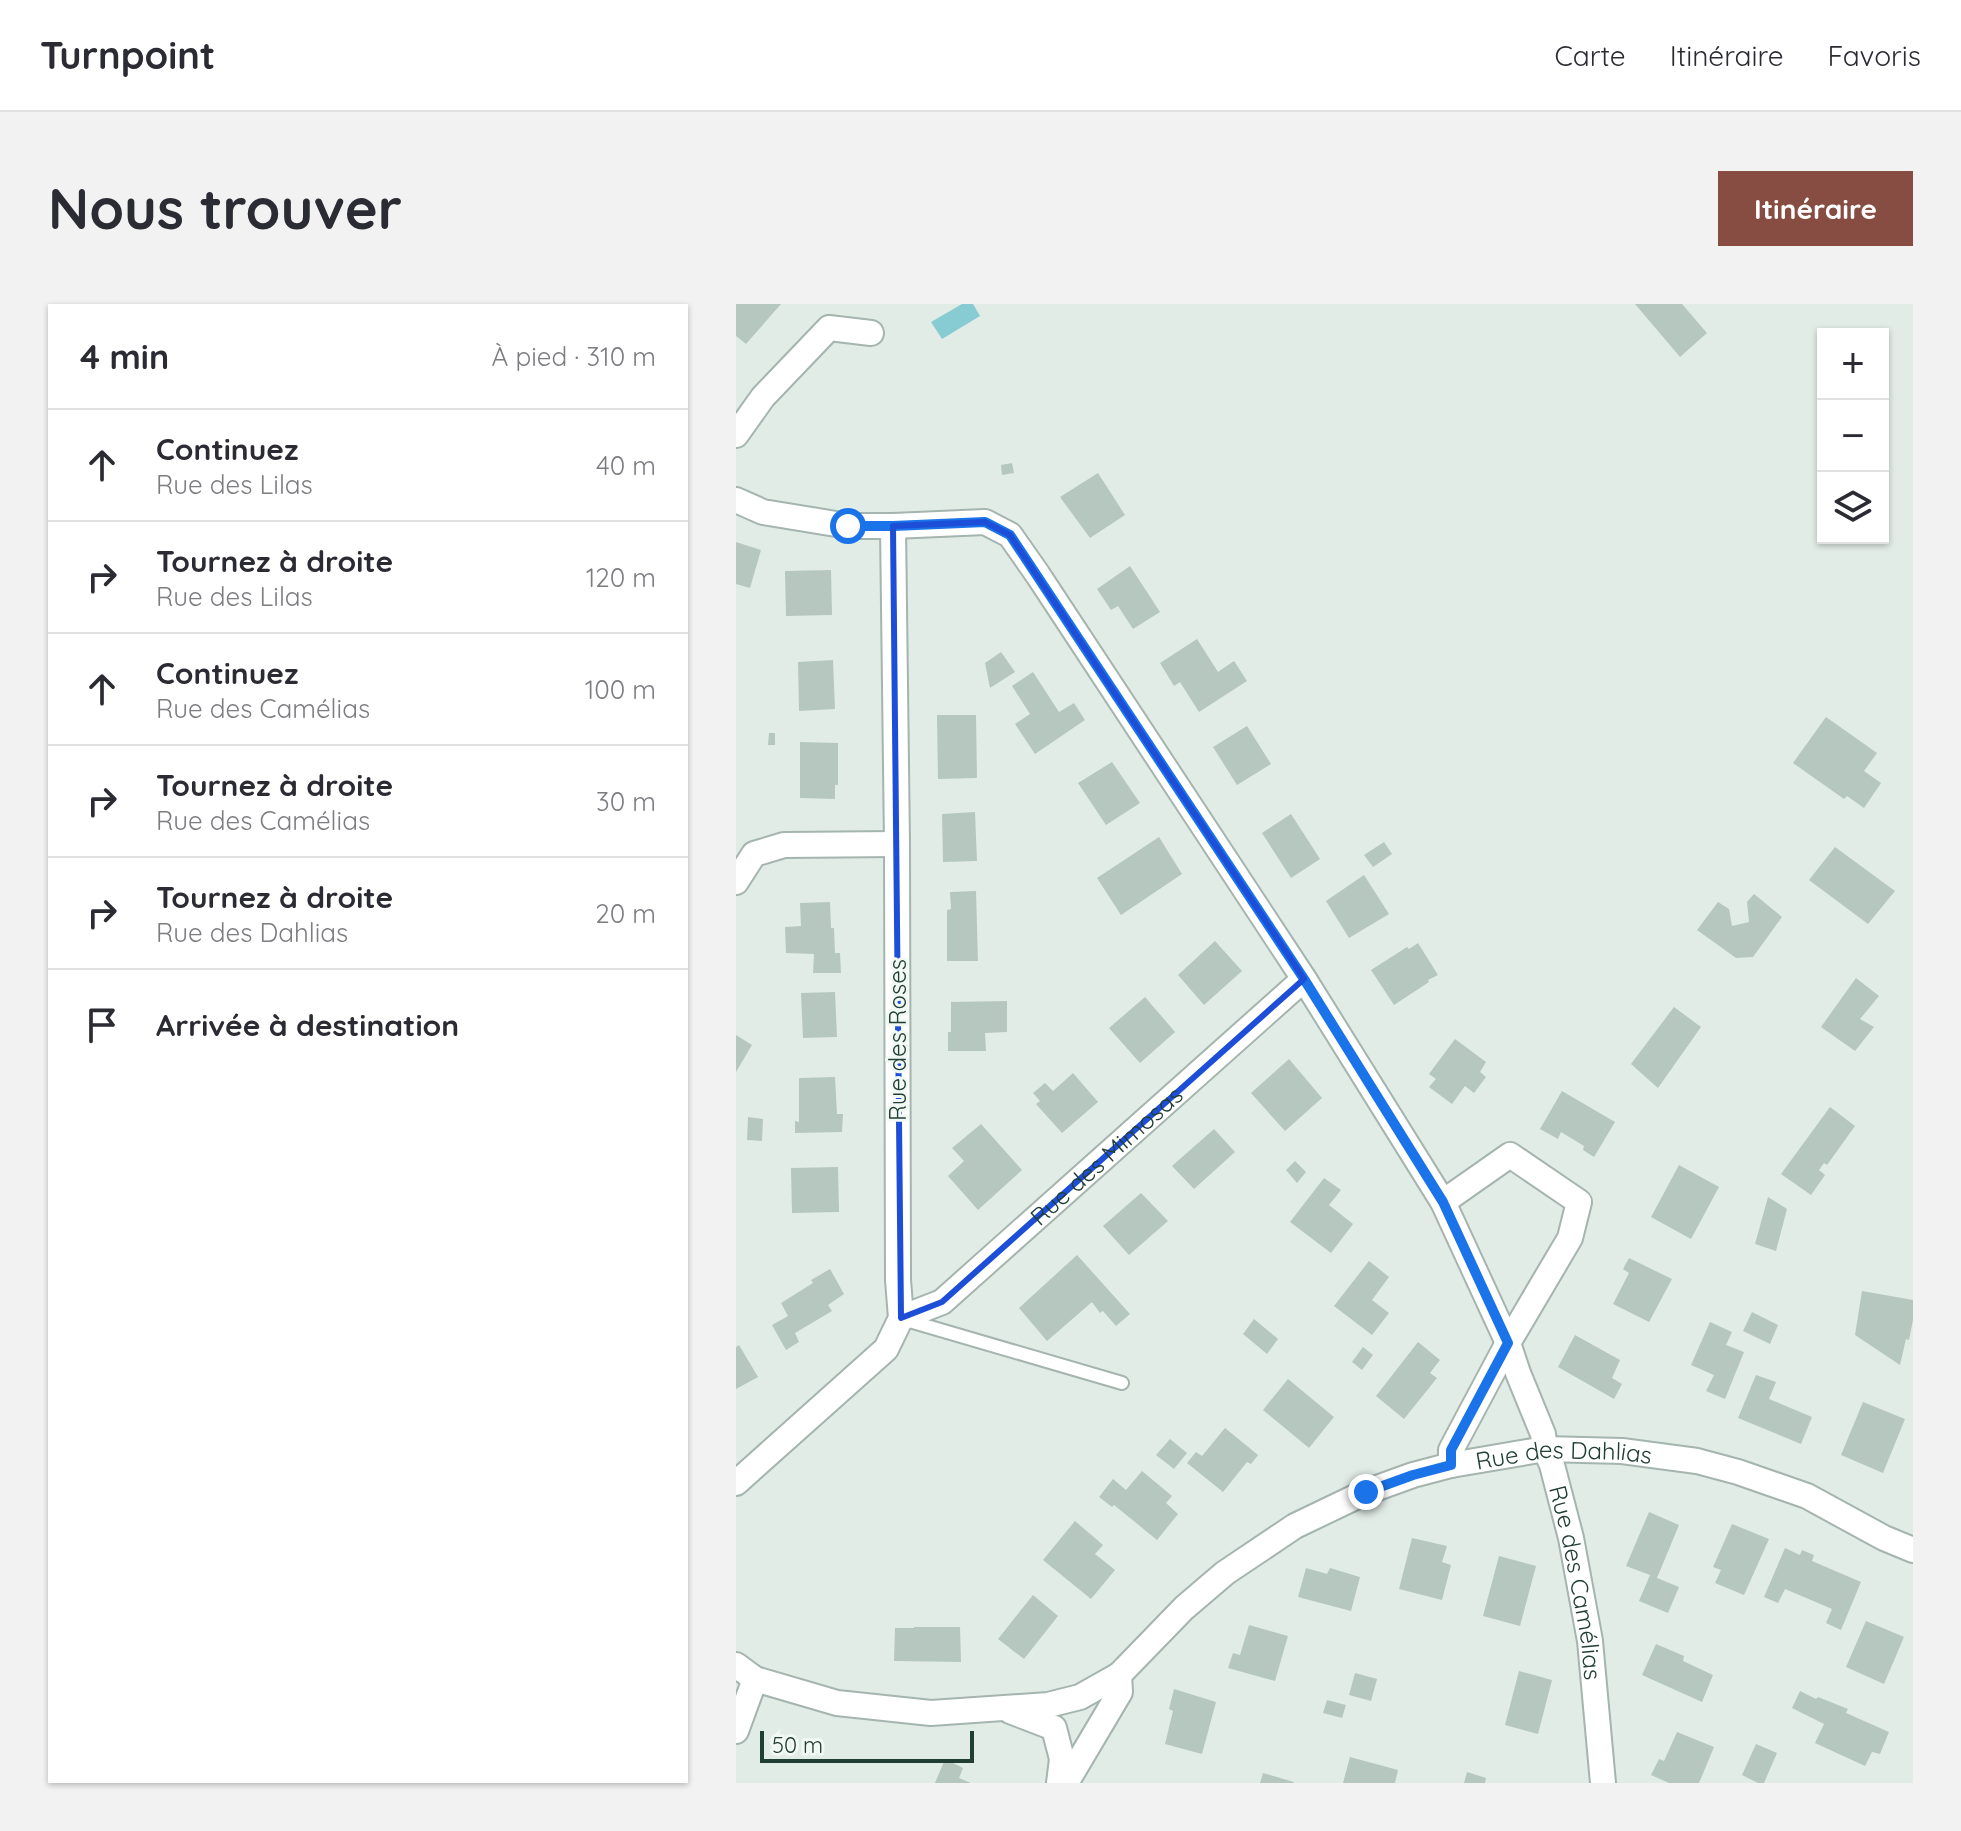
<!DOCTYPE html>
<html lang="fr">
<meta charset="utf-8">
<style>
:root{--surface:#fff;--page:#f2f2f3;--text:#2b2b33;--muted:#7c7c81;--line:#e1e1e2;--accent:#874d42}
body{margin:0;font-family:Quicksand,sans-serif;background:var(--page);color:var(--text)}
.controls{position:absolute;right:24px;top:24px;display:grid;overflow:hidden;border-radius:0px;box-shadow:0 2px 6px #0004}
.controls button{width:72px;height:72px;display:grid;place-items:center;padding:0;border:0;border-bottom:2px solid var(--line);background:var(--surface);color:var(--text);font:40px sans-serif}
.scale{position:absolute;left:24px;bottom:20px;width:214px;box-sizing:border-box;padding-left:8px;border:4px solid #213e35;border-top:0;font-size:22px;line-height:28px;white-space:nowrap;color:#213e35;-webkit-text-stroke:6px #f2f9f5;paint-order:stroke}
.stop{position:absolute;width:24px;height:24px;margin:-18px;border:6px solid #1a73e8;border-radius:50%;background:#fff}
.stop.end{background:#1a73e8;border-color:#fff;box-shadow:0 2px 8px #0008}
.list{margin:0;padding:0;list-style:none}
h2{display:flex;justify-content:space-between;align-items:center;height:104px;margin:0;padding:0 32px;font-size:34px}
h2 small{font-size:26px;font-weight:400;color:var(--muted)}
.list li{display:grid;grid-template-columns:52px 1fr auto;gap:24px;align-items:center;box-sizing:border-box;height:112px;padding:0 32px;border-top:2px solid var(--line)}
.list b{display:block;font-size:30px;white-space:nowrap}
.list p{margin:0;font-size:26px;white-space:nowrap;color:var(--muted)}
.list em{font-size:26px;font-style:normal;color:var(--muted)}
.icon{flex:none;width:44px;height:44px;fill:none;stroke:currentColor;stroke-width:2;stroke-linecap:round;stroke-linejoin:round}
.map{position:relative;flex:none;width:1177px;height:1479px;overflow:hidden;border-radius:0px}
header{display:flex;align-items:center;gap:48px;box-sizing:border-box;height:112px;padding:0 40px;background:var(--surface);border-bottom:2px solid var(--line)}
header strong{font-size:38px}
nav{display:flex;gap:44px;margin-inline-start:auto;font-size:28px}
.intro{display:flex;align-items:center;justify-content:space-between;box-sizing:border-box;height:192px;padding:0 48px}
h1{margin:0;font-size:56px}
.button{padding:20px 36px;border-radius:0px;background:var(--accent);color:#fff;font-size:28px;font-weight:700}
main{display:flex;gap:48px;padding:0 48px}
aside{flex:1;background:var(--surface);border-radius:0px;box-shadow:0 2px 6px #0004}
.map>svg:first-child{display:block}
.water{fill:#87cbd3}
.building{fill:#b6c7c0}
.lines{fill:none;stroke-linecap:round;stroke-linejoin:round}
.lane-casing{stroke:#a4b4ae;stroke-width:16}
.street-casing{stroke:#a4b4ae;stroke-width:28}
.lane{stroke:#fff;stroke-width:12}
.street{stroke:#fff;stroke-width:24}
.route{stroke:#1a73e8;stroke-width:10}
.marked{fill:none;stroke:#1d4ed8;stroke-width:6;stroke-linejoin:round}
.labels{text-anchor:middle;dominant-baseline:central;stroke-width:6;stroke-linejoin:round;paint-order:stroke}
.street-label{font-size:24px;fill:#213e35;stroke:#f2f9f5}
</style>
<header>
<strong>Turnpoint</strong>
<nav><a>Carte</a><a>Itinéraire</a><a>Favoris</a></nav>
</header>
<div class="intro"><h1>Nous trouver</h1><a class="button">Itinéraire</a></div>
<main>
<aside>
<h2>4 min<small>À pied · 310 m</small></h2>
<ul class="list">
<li><svg class="icon" aria-label="ahead" viewBox="0 0 24 24"><path d="M12 20V5M6 11l6-6 6 6"/></svg><div><b>Continuez</b><p>Rue des Lilas</p></div><em>40 m</em></li>
<li><svg class="icon" aria-label="right" viewBox="0 0 24 24"><path d="M7 20v-9h11M14 6l5 5-5 5"/></svg><div><b>Tournez à droite</b><p>Rue des Lilas</p></div><em>120 m</em></li>
<li><svg class="icon" aria-label="ahead" viewBox="0 0 24 24"><path d="M12 20V5M6 11l6-6 6 6"/></svg><div><b>Continuez</b><p>Rue des Camélias</p></div><em>100 m</em></li>
<li><svg class="icon" aria-label="right" viewBox="0 0 24 24"><path d="M7 20v-9h11M14 6l5 5-5 5"/></svg><div><b>Tournez à droite</b><p>Rue des Camélias</p></div><em>30 m</em></li>
<li><svg class="icon" aria-label="right" viewBox="0 0 24 24"><path d="M7 20v-9h11M14 6l5 5-5 5"/></svg><div><b>Tournez à droite</b><p>Rue des Dahlias</p></div><em>20 m</em></li>
<li><svg class="icon" aria-label="arrive" viewBox="0 0 24 24"><path d="M6 21V4h12l-3 4 3 4H6"/></svg><div><b>Arrivée à destination</b></div></li>
</ul>
</aside>
<div class="map">
<svg width="1177" height="1479" viewBox="0 0 1177 1479">
<rect width="100%" height="100%" fill="#e1ece7"/>
<!-- water -->
<polygon class="water" points="226,0 237,0 244,12 206,35 195,18"/>
<!-- building -->
<g class="building">
<polygon points="0,0 45,0 10,40 0,32"/>
<polygon points="899,0 946,0 971,29 944,53"/>
<polygon points="276,159 278,169 266,171 265,161"/>
<polygon points="362,169 389,211 354,234 324,193"/>
<polygon points="0,238 25,246 14,284 0,280"/>
<polygon points="394,262 424,308 397,325 382,302 375,306 361,285"/>
<polygon points="95,266 96,311 50,312 49,267"/>
<polygon points="461,335 482,368 498,357 511,377 463,408 444,378 438,382 424,359"/>
<polygon points="265,348 279,368 254,384 249,359"/>
<polygon points="97,356 99,405 63,407 62,358"/>
<polygon points="297,368 323,408 338,399 349,416 299,450 279,420 294,410 276,382"/>
<polygon points="201,411 240,411 241,474 202,475"/>
<polygon points="1090,413 1141,449 1128,467 1145,479 1128,504 1111,492 1108,495 1057,459"/>
<polygon points="511,422 535,460 501,481 477,443"/>
<polygon points="33,429 39,429 39,441 32,441"/>
<polygon points="64,438 102,439 102,481 99,481 99,495 64,494"/>
<polygon points="376,458 404,499 370,521 342,479"/>
<polygon points="239,508 241,557 207,558 206,510"/>
<polygon points="555,510 584,555 555,574 526,529"/>
<polygon points="423,533 446,570 385,611 361,574"/>
<polygon points="648,538 656,550 637,563 628,551"/>
<polygon points="1099,543 1159,587 1132,620 1073,576"/>
<polygon points="628,571 653,610 613,634 590,597"/>
<polygon points="240,587 242,657 211,657 211,606 215,605 214,588"/>
<polygon points="1018,590 1046,613 1017,653 1000,654 961,626 982,598 993,605 996,622 1013,618 1011,598"/>
<polygon points="94,598 95,624 98,624 99,649 104,649 105,669 77,669 78,650 50,649 49,623 65,622 64,599"/>
<polygon points="479,637 506,667 468,701 442,671"/>
<polygon points="682,639 702,671 692,676 693,678 658,701 635,666 671,643 673,645"/>
<polygon points="1120,674 1143,692 1124,715 1138,723 1119,747 1085,723"/>
<polygon points="99,688 101,733 67,734 65,689"/>
<polygon points="409,693 439,728 404,759 373,724"/>
<polygon points="271,697 271,728 249,729 250,747 212,747 212,728 215,728 215,698"/>
<polygon points="938,703 965,723 922,784 895,760"/>
<polygon points="0,731 16,741 0,768"/>
<polygon points="719,735 750,758 744,768 750,773 738,789 729,782 716,800 693,783 700,775 693,770"/>
<polygon points="553,755 586,794 549,827 515,789"/>
<polygon points="337,769 362,798 326,829 300,800 304,797 297,789 309,779 317,787"/>
<polygon points="99,773 101,810 107,810 106,828 59,829 59,817 63,818 63,774"/>
<polygon points="826,787 879,818 858,853 847,846 848,842 825,828 822,835 804,825"/>
<polygon points="1094,803 1119,822 1091,861 1088,859 1083,866 1089,871 1075,891 1045,870"/>
<polygon points="12,813 27,815 26,837 11,836"/>
<polygon points="245,820 286,866 242,906 212,872 228,857 216,844"/>
<polygon points="478,825 499,848 458,885 436,862"/>
<polygon points="559,857 570,868 561,879 550,866"/>
<polygon points="943,861 983,883 955,935 915,913"/>
<polygon points="102,863 103,908 56,909 55,864"/>
<polygon points="588,874 605,886 593,901 617,920 595,949 554,918"/>
<polygon points="405,889 432,917 393,951 367,922"/>
<polygon points="1032,893 1051,905 1040,947 1019,940"/>
<polygon points="341,951 394,1010 380,1022 367,1007 364,1009 356,998 311,1037 283,1004"/>
<polygon points="893,954 936,975 913,1018 877,1000 893,969 887,965"/>
<polygon points="633,957 653,973 636,996 653,1009 636,1031 598,1002"/>
<polygon points="94,965 108,990 92,1001 96,1007 59,1029 63,1038 50,1046 36,1021 52,1012 45,999 77,979 75,976"/>
<polygon points="1126,987 1177,996 1177,1016 1173,1036 1170,1035 1164,1061 1119,1031"/>
<polygon points="1016,1008 1042,1021 1034,1040 1007,1027"/>
<polygon points="518,1015 542,1035 531,1050 507,1030"/>
<polygon points="974,1018 996,1028 990,1041 1008,1048 989,1095 970,1087 978,1071 955,1061"/>
<polygon points="839,1031 884,1056 876,1074 886,1080 878,1095 822,1063"/>
<polygon points="682,1038 704,1056 694,1069 701,1074 668,1115 640,1092"/>
<polygon points="3,1041 22,1073 0,1085 0,1043"/>
<polygon points="627,1043 637,1051 626,1066 616,1058"/>
<polygon points="1020,1071 1040,1078 1033,1095 1076,1113 1065,1140 1002,1114"/>
<polygon points="552,1075 598,1113 573,1144 527,1106"/>
<polygon points="1127,1098 1169,1115 1147,1169 1105,1151"/>
<polygon points="489,1124 522,1151 515,1160 511,1158 487,1188 451,1159 460,1148 466,1152"/>
<polygon points="434,1135 451,1149 438,1165 420,1151"/>
<polygon points="406,1167 436,1192 430,1199 442,1210 421,1236 378,1201 376,1203 363,1193 377,1175 390,1186"/>
<polygon points="913,1208 943,1221 921,1274 943,1283 932,1309 903,1297 914,1271 890,1262"/>
<polygon points="339,1217 367,1241 359,1250 379,1266 355,1295 307,1256"/>
<polygon points="996,1220 1033,1235 1008,1291 979,1279 985,1266 977,1263"/>
<polygon points="676,1234 711,1242 706,1258 715,1261 706,1296 663,1285"/>
<polygon points="1049,1244 1064,1251 1066,1246 1078,1251 1076,1257 1125,1278 1105,1326 1090,1319 1096,1305 1049,1285 1042,1299 1028,1293"/>
<polygon points="763,1252 800,1262 784,1322 747,1312"/>
<polygon points="570,1264 591,1270 594,1264 624,1273 615,1307 562,1293"/>
<polygon points="297,1291 322,1312 288,1355 262,1335"/>
<polygon points="1130,1317 1168,1333 1148,1380 1110,1363"/>
<polygon points="513,1321 552,1332 539,1377 492,1364 497,1349 504,1351"/>
<polygon points="178,1323 224,1323 225,1358 158,1357 159,1324 178,1324"/>
<polygon points="920,1340 948,1352 947,1357 977,1371 966,1398 906,1371"/>
<polygon points="783,1367 816,1376 802,1430 769,1421"/>
<polygon points="619,1369 641,1375 635,1397 613,1391"/>
<polygon points="438,1385 480,1398 466,1450 429,1440 437,1407 433,1405"/>
<polygon points="1064,1387 1080,1395 1082,1393 1112,1405 1110,1409 1153,1428 1144,1450 1136,1448 1129,1462 1079,1439 1088,1420 1056,1404"/>
<polygon points="591,1396 610,1401 606,1414 587,1409"/>
<polygon points="941,1428 978,1443 963,1479 933,1479 915,1471 923,1455 928,1457"/>
<polygon points="1020,1440 1041,1449 1028,1479 1022,1479 1006,1471"/>
<polygon points="614,1453 662,1466 659,1479 607,1479"/>
<polygon points="209,1455 227,1464 223,1474 235,1479 199,1479"/>
<polygon points="731,1468 750,1474 749,1479 728,1479"/>
<polygon points="527,1469 558,1478 557,1479 524,1479"/>
</g>
<g class="lines">
<!-- lane casing -->
<g class="lane-casing">
<polyline id="lane" points="170,1016 386,1079"/>
</g>
<!-- street casing -->
<g class="street-casing">
<g id="street">
<polyline points="0,131 27,93 93,24 135,29"/>
<path id="s1" d="M0,196L27,208L112,222H157L249,218L274,231L302,271L568,675L707,898L772,1039L782,1069L807,1130L809,1145L816,1161L835,1234L854,1337L867,1479"/>
<polyline points="0,578 18,550 48,541 161,540"/>
<polyline points="707,898 774,851 843,898 834,934 772,1039 715,1146 715,1161"/>
<path id="s2" d="M165,1014L206,998L568,675"/>
<polyline points="0,1179 150,1045 165,1014 162,976 161,540 157,222"/>
<path id="s3" d="M0,1361L19,1375L101,1399L195,1409L312,1401L344,1393L383,1371L448,1304L489,1269L559,1222L630,1188L677,1171L715,1161L809,1145L886,1147L961,1157L1002,1168L1071,1192L1148,1234L1177,1246"/>
<polyline points="274,1407 318,1424 326,1455 323,1479"/>
<polyline points="0,1427 19,1375"/>
<polyline points="330,1479 384,1388 383,1371"/>
</g>
</g>
<!-- lane -->
<use href="#lane" class="lane"/>
<!-- street -->
<use href="#street" class="street"/>
</g>
<g class="lines">
<!-- route -->
<polyline class="route" points="112,222 157,222 249,218 274,231 568,675 707,898 772,1039 715,1146 715,1161 677,1171 630,1188"/>
</g>
<!-- marked area -->
<path class="marked" d="M249,218L274,231L568,675L206,998L165,1014L157,222Z"/>
<g class="labels">
<!-- street labels -->
<g class="street-label">
<text transform="translate(161 736) rotate(-90)">Rue des Roses</text>
<text stroke="none"><textPath href="#s2" startOffset="264">Rue des Mimosas</textPath></text>
<text stroke="none"><textPath href="#s3" startOffset="912">Rue des Dahlias</textPath></text>
<text stroke="none"><textPath href="#s1" startOffset="1482">Rue des Camélias</textPath></text>
</g>
</g>
</svg>
<div class="controls">
<button>+</button>
<button>−</button>
<button><svg class="icon" aria-label="layers" viewBox="0 0 24 24"><path d="M12 4l9 5-9 5-9-5zM3 14l9 5 9-5"/></svg></button>
</div>
<div class="scale">50 m</div>
<div class="stop" style="left:112px;top:222px"></div>
<div class="stop end" style="left:630px;top:1188px"></div>
</div>
</main>
